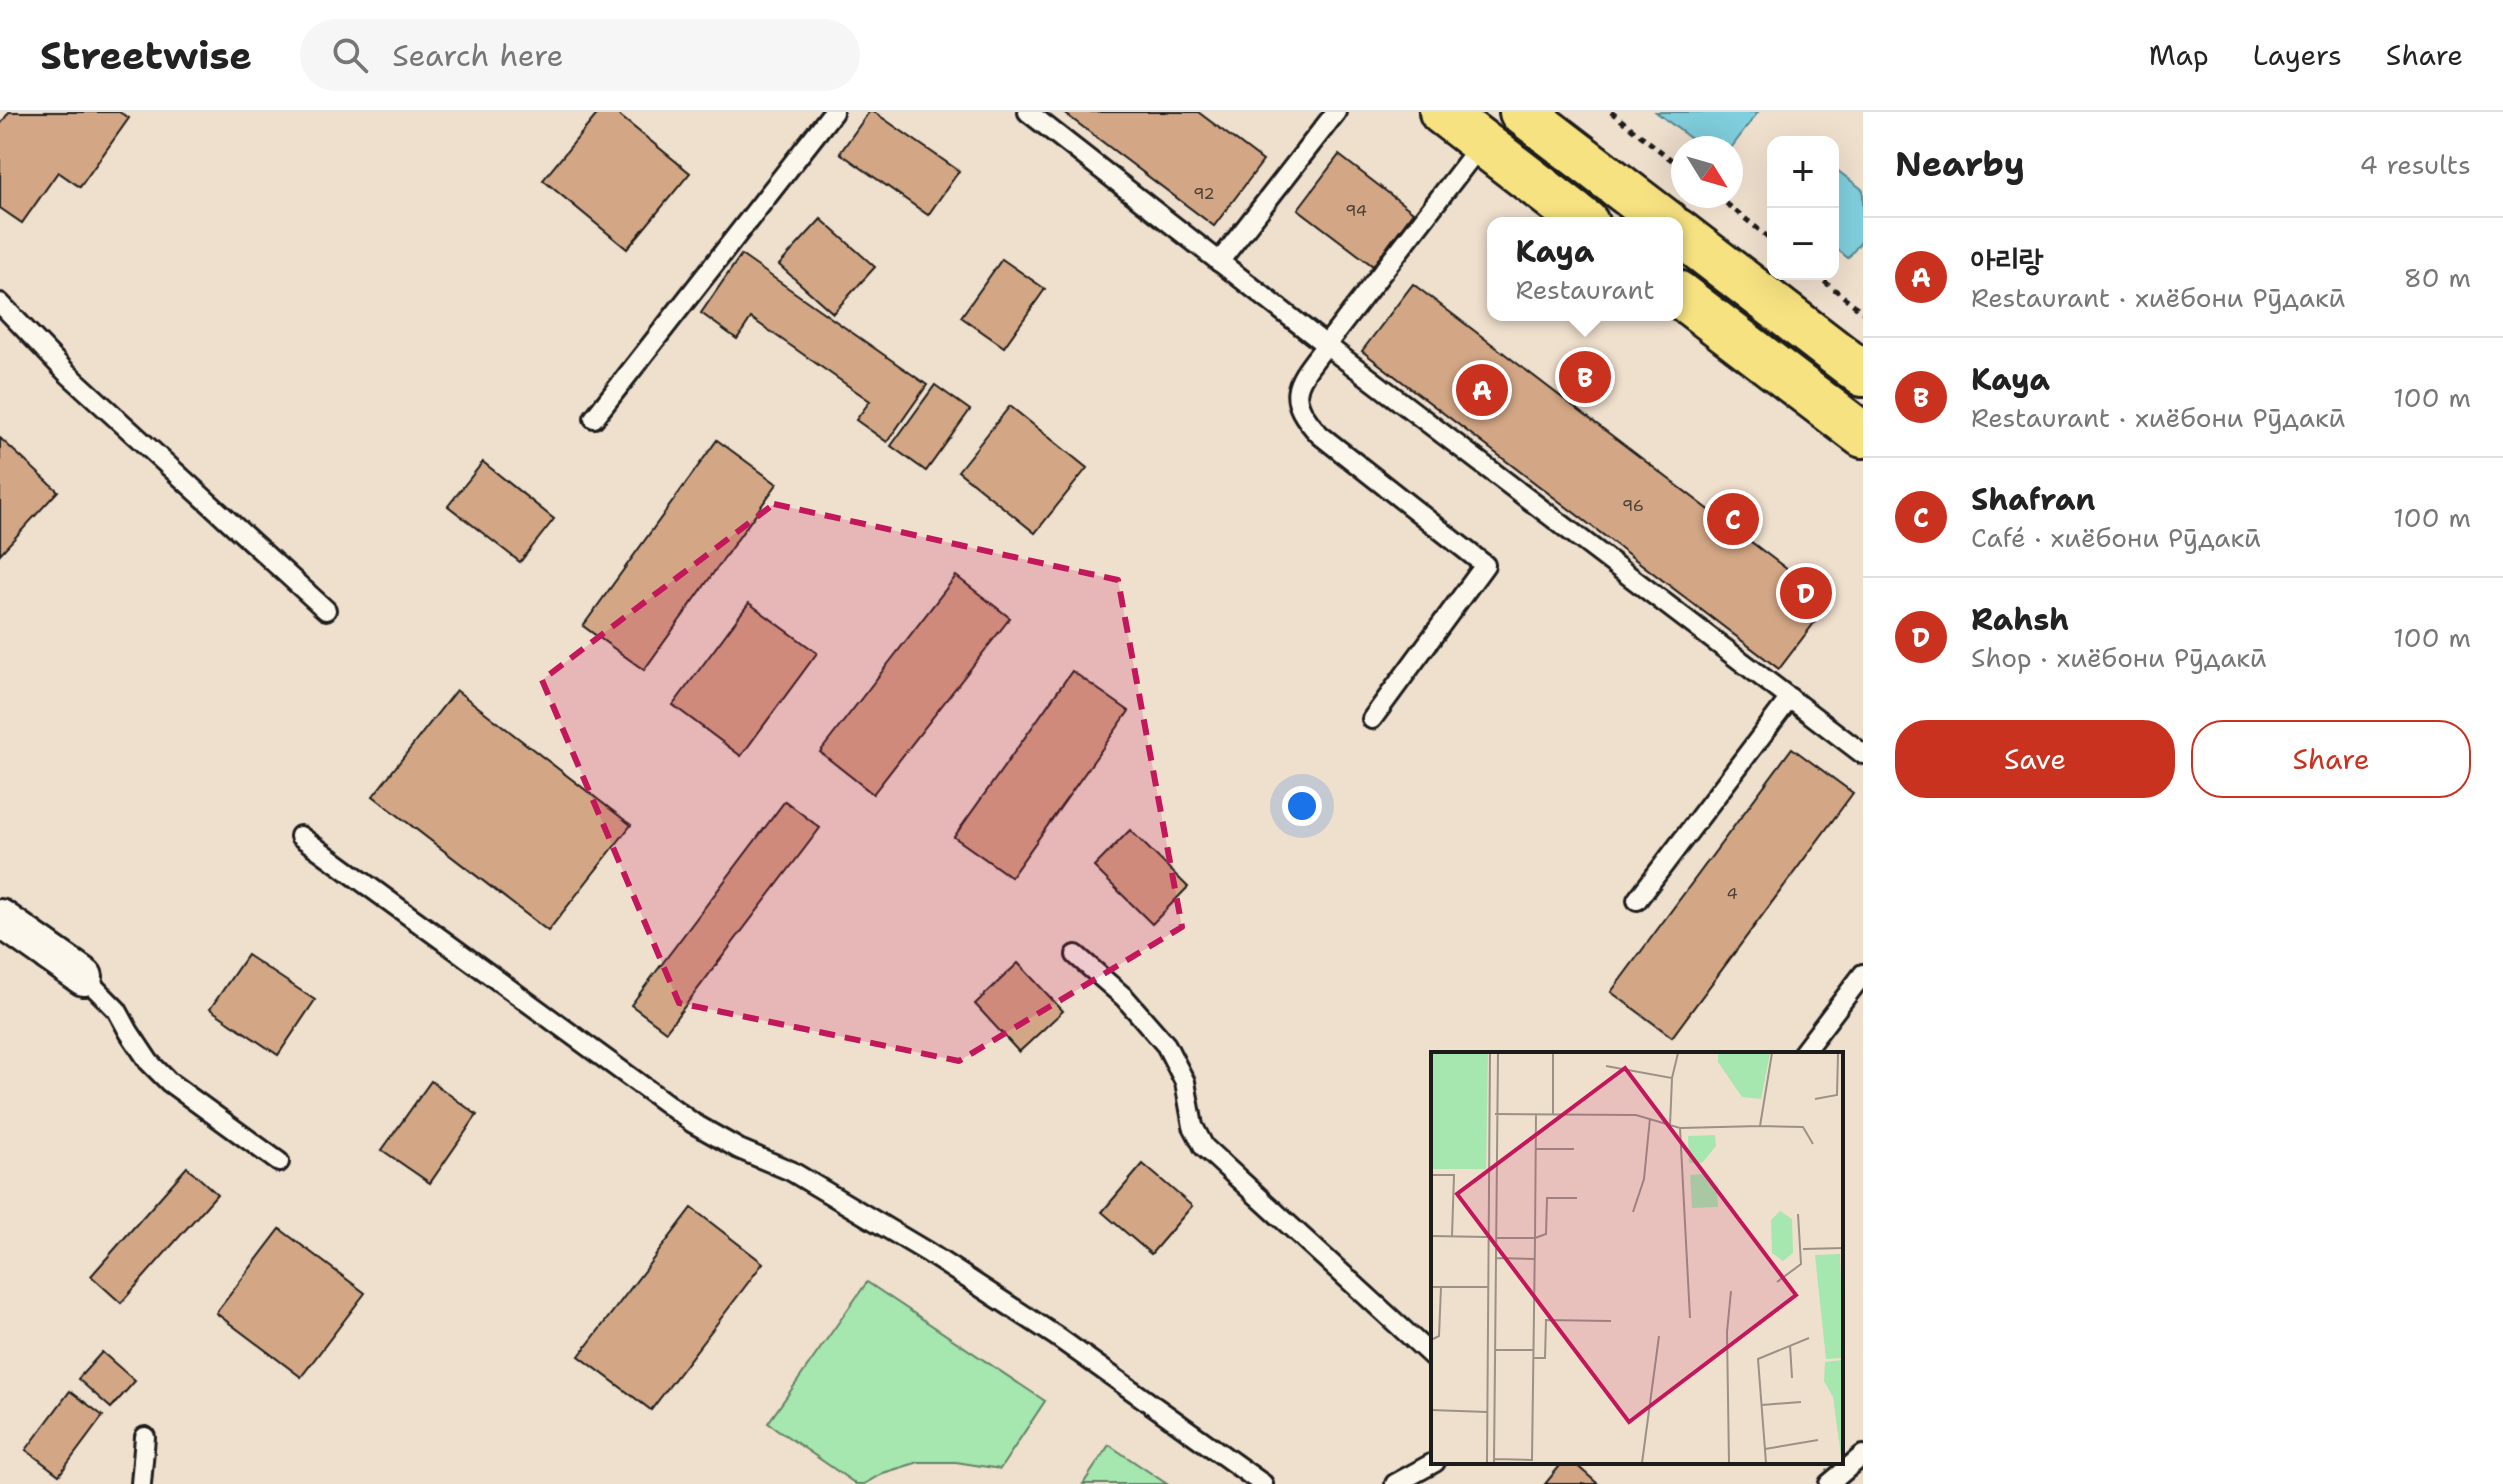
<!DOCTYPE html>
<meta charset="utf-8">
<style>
:root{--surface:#fff;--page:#f6f6f6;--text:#222;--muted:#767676;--line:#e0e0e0;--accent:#c8321e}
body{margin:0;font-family:"Shantell Sans","Poor Story",sans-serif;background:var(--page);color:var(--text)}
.controls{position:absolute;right:24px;top:24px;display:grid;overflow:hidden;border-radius:16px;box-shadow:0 8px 32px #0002}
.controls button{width:72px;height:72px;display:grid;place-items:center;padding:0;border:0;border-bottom:2px solid var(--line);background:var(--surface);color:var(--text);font:40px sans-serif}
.compass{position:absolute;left:1671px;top:24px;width:72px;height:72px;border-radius:50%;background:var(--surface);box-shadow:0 8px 32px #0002;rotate:127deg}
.you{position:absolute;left:1302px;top:694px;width:28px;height:28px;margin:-20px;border:6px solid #fff;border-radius:50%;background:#1a73e8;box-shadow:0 0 0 12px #1a73e833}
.badge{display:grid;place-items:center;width:52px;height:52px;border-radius:50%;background:var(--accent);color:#fff;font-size:26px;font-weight:700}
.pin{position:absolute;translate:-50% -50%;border:4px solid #fff;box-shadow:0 2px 8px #0006}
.popup{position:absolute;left:1487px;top:105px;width:196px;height:104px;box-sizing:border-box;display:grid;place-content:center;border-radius:16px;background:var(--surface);filter:drop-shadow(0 2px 6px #0005);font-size:26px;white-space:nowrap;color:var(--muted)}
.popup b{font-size:30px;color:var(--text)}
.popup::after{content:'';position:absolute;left:50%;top:100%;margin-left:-16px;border:16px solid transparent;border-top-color:var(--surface)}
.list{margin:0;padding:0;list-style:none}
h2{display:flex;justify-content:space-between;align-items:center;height:104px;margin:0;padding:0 32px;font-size:34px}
h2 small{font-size:26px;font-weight:400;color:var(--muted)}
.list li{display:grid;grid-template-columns:52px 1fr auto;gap:24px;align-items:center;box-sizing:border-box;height:120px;padding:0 32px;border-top:2px solid var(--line)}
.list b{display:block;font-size:30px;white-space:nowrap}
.list p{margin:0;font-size:26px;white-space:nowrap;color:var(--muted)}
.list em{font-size:26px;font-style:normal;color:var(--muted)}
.actions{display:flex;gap:16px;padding:24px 32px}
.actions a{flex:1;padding:18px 0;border:2px solid var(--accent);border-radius:32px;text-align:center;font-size:28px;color:var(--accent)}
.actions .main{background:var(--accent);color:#fff}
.icon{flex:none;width:44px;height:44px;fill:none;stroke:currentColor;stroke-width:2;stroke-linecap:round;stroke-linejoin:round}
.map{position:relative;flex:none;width:1863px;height:1372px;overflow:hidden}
header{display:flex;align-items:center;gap:48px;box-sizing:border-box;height:112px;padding:0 40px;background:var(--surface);border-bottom:2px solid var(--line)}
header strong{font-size:38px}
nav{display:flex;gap:44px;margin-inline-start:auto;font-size:28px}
.search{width:560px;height:72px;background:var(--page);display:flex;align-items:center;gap:20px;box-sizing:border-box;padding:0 28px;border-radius:44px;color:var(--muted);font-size:30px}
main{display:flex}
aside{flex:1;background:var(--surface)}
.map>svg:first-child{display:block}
.green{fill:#a6e6af;stroke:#618166;stroke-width:2}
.water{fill:#80cfde;stroke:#588790;stroke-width:2}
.building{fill:#d3a785;stroke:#1c1c1c;stroke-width:2}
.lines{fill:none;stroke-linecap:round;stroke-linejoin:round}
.service-casing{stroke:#1c1c1c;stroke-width:24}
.minor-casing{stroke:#1c1c1c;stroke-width:42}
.trunk-casing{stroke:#1c1c1c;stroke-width:50}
.path{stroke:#1c1c1c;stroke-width:5;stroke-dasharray:6 6;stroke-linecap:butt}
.service{stroke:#fbf7ec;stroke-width:18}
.minor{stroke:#fbf7ec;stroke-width:36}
.trunk{stroke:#f6e281;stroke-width:44}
.marked{fill:#c2185b;fill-opacity:0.2;stroke:#c2185b;stroke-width:6;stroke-dasharray:16 10;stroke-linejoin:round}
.labels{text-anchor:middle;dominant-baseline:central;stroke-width:7;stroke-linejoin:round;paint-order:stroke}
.number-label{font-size:16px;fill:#4a3f36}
.inset-road{fill:none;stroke:#9b9186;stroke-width:2}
.view{fill:#c2185b;fill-opacity:0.15;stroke:#c2185b;stroke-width:4}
.inset-edge{fill:none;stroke:#1c1c1c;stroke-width:4}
</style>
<header>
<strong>Streetwise</strong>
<div class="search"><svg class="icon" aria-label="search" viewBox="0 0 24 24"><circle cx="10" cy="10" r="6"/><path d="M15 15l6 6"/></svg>Search here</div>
<nav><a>Map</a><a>Layers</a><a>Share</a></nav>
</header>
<main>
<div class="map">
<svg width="1863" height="1372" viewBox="0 0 1863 1372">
<rect width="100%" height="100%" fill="#efdfcd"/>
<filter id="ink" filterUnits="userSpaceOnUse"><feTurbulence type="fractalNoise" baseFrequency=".0125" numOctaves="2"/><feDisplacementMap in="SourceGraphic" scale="16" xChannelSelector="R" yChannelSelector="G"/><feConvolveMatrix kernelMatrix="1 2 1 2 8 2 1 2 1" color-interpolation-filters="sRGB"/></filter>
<g filter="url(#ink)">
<!-- green -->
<g class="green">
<polygon points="867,1170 1045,1289 1000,1357 956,1350 919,1350 883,1361 864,1372 856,1372 768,1311"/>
<polygon points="1109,1333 1167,1372 1083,1372"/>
</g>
<!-- water -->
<g class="water">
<polygon points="1656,0 1758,0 1731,36 1703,36"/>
<polygon points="1833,55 1863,78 1863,127 1848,146 1833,134"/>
</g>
<!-- building -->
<g class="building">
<polygon points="9,0 119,0 129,6 80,75 58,60 22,111 0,96 0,13"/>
<polygon points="599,0 615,0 690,61 627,137 543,68"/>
<polygon points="869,0 874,0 959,59 928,103 840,41"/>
<polygon points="1063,0 1198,0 1263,49 1214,114"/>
<polygon points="1339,43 1413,100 1373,154 1298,97"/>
<polygon points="821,107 875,155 833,201 779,153"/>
<polygon points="741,143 927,273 887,330 856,308 870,289 751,206 737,227 701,201"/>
<polygon points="1002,147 1045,177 1004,235 961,205"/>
<polygon points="1413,172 1830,490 1779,557 1362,239"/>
<polygon points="935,273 970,298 926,359 891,334"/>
<polygon points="1010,294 1087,356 1035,421 958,359"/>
<polygon points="0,326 58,379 0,442"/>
<polygon points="717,328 777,372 644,558 583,514"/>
<polygon points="483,350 554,407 520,450 448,394"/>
<polygon points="956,464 1010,506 873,682 820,640"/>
<polygon points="749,491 817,541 741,644 673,593"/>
<polygon points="1072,559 1129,599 1011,765 954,725"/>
<polygon points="456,578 631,713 548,819 373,684"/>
<polygon points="1792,636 1853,681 1672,925 1611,880"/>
<polygon points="785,689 820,716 666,919 631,893"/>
<polygon points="1130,718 1188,775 1152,812 1094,755"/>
<polygon points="247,843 315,888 278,943 210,897"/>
<polygon points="1018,851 1063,899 1019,940 975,892"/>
<polygon points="431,969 477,1003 430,1071 382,1038"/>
<polygon points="1143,1052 1192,1094 1151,1142 1102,1100"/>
<polygon points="187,1055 217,1082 121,1191 91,1164"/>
<polygon points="692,1096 763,1151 651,1298 579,1244"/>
<polygon points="280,1117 365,1181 301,1265 216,1201"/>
<polygon points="102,1240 135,1269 111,1296 78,1267"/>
<polygon points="70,1279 103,1304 59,1363 26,1338"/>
<polygon points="1563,1350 1573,1350 1598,1372 1545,1372"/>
</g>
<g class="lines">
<!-- service casing -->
<g class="service-casing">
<g id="service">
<path d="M1028,0L1326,233C1297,271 1282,283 1320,323L1485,453L1372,607"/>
<polyline points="1482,31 1326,233 1863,642"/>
<polyline points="1219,150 1336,0"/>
<polyline points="0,191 66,260 326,498"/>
<polyline points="594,306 833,0"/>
<polyline points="300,724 693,1011 739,1037 791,1059 927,1140 1056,1224 1263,1372"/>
<polyline points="1637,788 1790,586"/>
<polyline points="1076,843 1125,886 1166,933 1185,970 1193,1014 1204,1035 1433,1245"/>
<polyline points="84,865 117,898 129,920 149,950 169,970 279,1050"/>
<polyline points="1802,942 1863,862"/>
<polyline points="141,1372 145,1325"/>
<polyline points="1395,1372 1435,1350"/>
<polyline points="1829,1372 1863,1343"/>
</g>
</g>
<!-- minor casing -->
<g class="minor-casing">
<polyline id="minor" points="0,806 84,865"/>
</g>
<!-- trunk casing -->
<g class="trunk-casing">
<g id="trunk">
<polyline points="1442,0 1586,111"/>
<polyline points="1522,0 1667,111"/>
<polyline points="1677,119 1863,262"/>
<polyline points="1677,181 1863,323"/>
</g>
</g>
<!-- path -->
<g class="path">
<polyline points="1611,0 1683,57"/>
<polyline points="1717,84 1773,129"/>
<polyline points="1815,162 1863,200"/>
</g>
<!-- service -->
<use href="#service" class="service"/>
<!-- minor -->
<use href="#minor" class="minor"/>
<!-- trunk -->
<use href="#trunk" class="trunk"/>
</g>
</g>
<!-- marked area -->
<path class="marked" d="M774,392L1118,468L1182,815L959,949L679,891L542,568Z"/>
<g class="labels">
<!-- number labels -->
<g class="number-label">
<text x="1204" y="81">92</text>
<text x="1356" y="98">94</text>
<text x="1633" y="393">96</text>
<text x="1732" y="781">4</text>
</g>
</g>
<!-- overview -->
<g transform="translate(1431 940)">
<rect width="412" height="412" fill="#efdfcd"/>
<path d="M0,1H57L55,117H0ZM287,1H339L330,47L311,45L287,10ZM284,83L285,94L271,111H258L257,84ZM271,122L286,138L287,155L261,156L259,123ZM349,159L361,167L362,201L352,209L341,201L340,168ZM409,202L412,306L395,307L384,203ZM412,308V411H411L402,345L393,329L394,310Z" fill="#a6e6af"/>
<path class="inset-road" d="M122,1V63M175,14L241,26L239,74M241,26L247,1M384,47L406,43L407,1M64,62L205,63L249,76L329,74L341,1M329,74L372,75L382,92M249,76L259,266M105,97H143M0,123H23L21,184M202,160L213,127L219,66M0,184L57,185M65,186H104L105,62M372,197L412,196M65,206L104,207M346,230L370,212L367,162M0,235H57M0,288L8,284L10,235M359,293L361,326M64,298H102M102,306H114L115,268L180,269M331,353L370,350M0,358L56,360M334,397L387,388M64,407L101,408L104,186L115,182L116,146H146M56,411L59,1M63,411L67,1M211,411L228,284M298,411L296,280L300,239M335,411L327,307L378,286"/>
<path class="view" d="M194,16L365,243L198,370L26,142Z"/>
<rect width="412" height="412" class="inset-edge"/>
</g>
</svg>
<div class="controls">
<button>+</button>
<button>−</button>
</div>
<svg class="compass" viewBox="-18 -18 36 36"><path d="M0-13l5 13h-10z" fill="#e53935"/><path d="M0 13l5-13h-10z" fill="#767676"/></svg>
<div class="you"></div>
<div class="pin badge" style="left:1482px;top:278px">A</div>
<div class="pin badge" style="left:1585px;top:265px">B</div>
<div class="popup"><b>Kaya</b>Restaurant</div>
<div class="pin badge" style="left:1733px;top:407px">C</div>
<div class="pin badge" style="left:1806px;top:481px">D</div>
</div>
<aside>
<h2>Nearby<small>4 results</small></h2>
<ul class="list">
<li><span class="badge">A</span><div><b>아리랑</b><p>Restaurant · хиёбони Рӯдакӣ</p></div><em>80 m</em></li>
<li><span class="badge">B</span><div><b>Kaya</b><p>Restaurant · хиёбони Рӯдакӣ</p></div><em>100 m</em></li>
<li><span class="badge">C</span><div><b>Shafran</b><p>Café · хиёбони Рӯдакӣ</p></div><em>100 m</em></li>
<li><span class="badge">D</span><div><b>Rahsh</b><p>Shop · хиёбони Рӯдакӣ</p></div><em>100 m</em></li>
</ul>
<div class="actions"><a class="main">Save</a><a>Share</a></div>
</aside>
</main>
